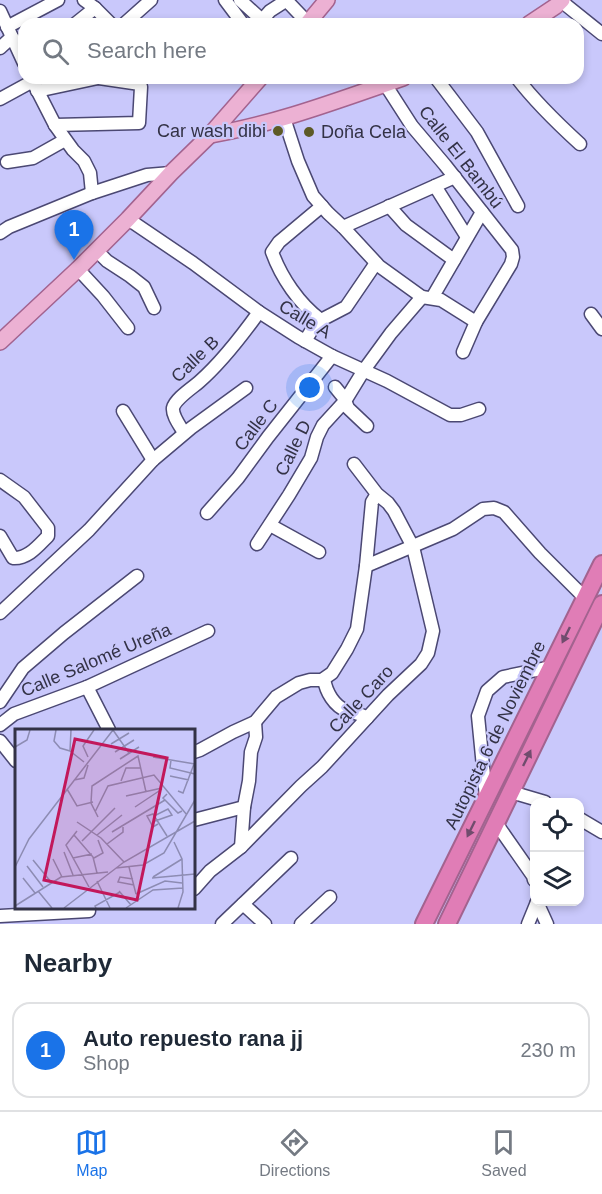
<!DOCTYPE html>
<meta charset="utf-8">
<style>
:root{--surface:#fff;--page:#f6f6f7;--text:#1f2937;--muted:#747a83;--line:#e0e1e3;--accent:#1a73e8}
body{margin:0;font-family:Helvetica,sans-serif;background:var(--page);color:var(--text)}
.controls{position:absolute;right:18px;bottom:18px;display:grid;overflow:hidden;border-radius:12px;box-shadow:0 3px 9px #0003}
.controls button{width:54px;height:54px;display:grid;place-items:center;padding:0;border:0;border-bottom:2px solid var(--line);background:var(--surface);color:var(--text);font:30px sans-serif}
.you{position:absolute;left:310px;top:388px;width:21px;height:21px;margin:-15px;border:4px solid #fff;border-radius:50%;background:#1a73e8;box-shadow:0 0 0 9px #1a73e833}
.badge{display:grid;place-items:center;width:39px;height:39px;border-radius:50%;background:var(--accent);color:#fff;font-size:20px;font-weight:700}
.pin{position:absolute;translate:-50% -50px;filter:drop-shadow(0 2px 3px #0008)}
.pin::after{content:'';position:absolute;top:32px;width:21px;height:18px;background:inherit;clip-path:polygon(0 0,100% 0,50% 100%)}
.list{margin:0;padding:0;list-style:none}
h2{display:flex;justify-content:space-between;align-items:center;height:78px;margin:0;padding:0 24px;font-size:26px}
h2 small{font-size:20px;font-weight:400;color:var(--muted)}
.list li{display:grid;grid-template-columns:39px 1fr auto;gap:18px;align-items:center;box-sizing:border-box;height:96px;margin:0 12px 12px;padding:0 12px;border:2px solid var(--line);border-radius:18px}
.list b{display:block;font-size:22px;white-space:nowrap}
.list p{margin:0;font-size:20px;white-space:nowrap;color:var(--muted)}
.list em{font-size:20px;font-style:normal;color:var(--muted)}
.icon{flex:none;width:33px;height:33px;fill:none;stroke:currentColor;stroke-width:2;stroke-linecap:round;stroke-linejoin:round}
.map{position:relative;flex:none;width:602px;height:924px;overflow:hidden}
.search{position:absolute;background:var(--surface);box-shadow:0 3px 9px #0003;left:18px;right:18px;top:18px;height:66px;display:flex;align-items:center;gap:15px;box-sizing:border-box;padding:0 21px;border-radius:18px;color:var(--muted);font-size:22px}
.sheet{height:186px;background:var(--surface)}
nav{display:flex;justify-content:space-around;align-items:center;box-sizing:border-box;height:84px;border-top:2px solid var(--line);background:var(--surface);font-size:16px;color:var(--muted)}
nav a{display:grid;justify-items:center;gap:3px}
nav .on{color:var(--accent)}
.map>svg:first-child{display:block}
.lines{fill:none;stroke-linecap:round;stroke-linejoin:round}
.minor-casing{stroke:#4b4873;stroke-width:15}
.major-casing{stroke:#a3638f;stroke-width:18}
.highway-casing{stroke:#a3638f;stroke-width:20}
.minor{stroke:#fff;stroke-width:12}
.major{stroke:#ecb1d3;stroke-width:15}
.highway{stroke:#e07db6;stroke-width:16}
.oneway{fill:#704c6d}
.poi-dot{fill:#5d5a26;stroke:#c9c8fb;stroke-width:2}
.labels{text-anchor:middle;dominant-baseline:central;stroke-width:4.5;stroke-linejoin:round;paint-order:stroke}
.poi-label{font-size:18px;fill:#333246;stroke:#c9c8fb;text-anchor:end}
.street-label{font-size:18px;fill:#333246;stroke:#c9c8fb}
.inset-road{fill:none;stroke:#8d8cb3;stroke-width:1.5}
.view{fill:#c2185b;fill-opacity:0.15;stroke:#c2185b;stroke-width:3}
.inset-edge{fill:none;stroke:#333246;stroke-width:3}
</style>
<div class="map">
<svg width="602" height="924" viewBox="0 0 602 924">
<rect width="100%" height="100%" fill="#c9c8fb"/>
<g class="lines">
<!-- minor casing -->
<g class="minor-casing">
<g id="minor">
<polyline points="84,0 95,8 111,24"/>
<polyline points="225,0 243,24"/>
<polyline points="240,0 262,20"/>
<polyline points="561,1 602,34"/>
<polyline points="0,11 24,63"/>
<polyline points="75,24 95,8"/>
<polyline points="124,24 151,0"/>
<polyline points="262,24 262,20 270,11 284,2 288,2 308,23"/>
<polyline points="7,27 58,0"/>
<polyline points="0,48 12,37"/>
<polyline points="31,78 55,125 73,150 84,161 90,173 92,193"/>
<polyline points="378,78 385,84 412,126 445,165 512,250 513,257 511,264 476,322 463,352"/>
<polyline points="436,78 477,132 518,206"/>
<path d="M517,78C536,103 557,123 580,144"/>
<polyline points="37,91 98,78"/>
<polyline points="0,99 33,81"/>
<polyline points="284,118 298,161 313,196 328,213 343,227 379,266 422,297 441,300 476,322"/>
<polyline points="55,125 139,123 141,87 140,84 99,78"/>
<polyline points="7,162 33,158 65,140"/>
<polyline points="435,186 467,237"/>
<polyline points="389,206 406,225 454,260"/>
<polyline points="128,219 193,263 259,312 298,337 332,356 387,381 450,415 461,415 479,409"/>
<polyline points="343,227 455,177"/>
<polyline points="0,233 9,227 92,193 147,175 171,173"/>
<polyline points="97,251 107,261 130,276 144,287 154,308"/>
<polyline points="78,269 103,296 128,328"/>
<polyline points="432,298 482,212"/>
<polyline points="591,314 602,329"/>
<path d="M321,320C299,304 281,277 272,252L279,242L322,206"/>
<polyline points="305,341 313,328 321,320 346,307 376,263"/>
<polyline points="335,387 344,398 348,408 367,426"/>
<polyline points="123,411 153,460"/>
<path d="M184,433C181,427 172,416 173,408C175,399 192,388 199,382C222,362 241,337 259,312"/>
<path d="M0,480L24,497L48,528V536C38,546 28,559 13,558L0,536"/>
<polyline points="207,513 238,478 268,437 332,356"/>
<polyline points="270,525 319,552"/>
<polyline points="257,544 289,495 311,458 317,437 323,425 345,401 364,370 391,333 422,297"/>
<polyline points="366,566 453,529 483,509 494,508 504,512 540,553 585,598"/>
<polyline points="0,613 89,530 153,460 191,428 246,388"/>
<path d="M324,679C326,692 334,706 347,711C354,713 360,713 367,718"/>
<polyline points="87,687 109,730"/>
<polyline points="0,702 23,668 64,633 137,576"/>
<polyline points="0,725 14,714 87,687 208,631"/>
<polyline points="0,741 16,761"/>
<polyline points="194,752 200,750 233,732 255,722 276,697 299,683 310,680 322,680 332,673 347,649 357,629 366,566 372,502 377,494"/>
<polyline points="511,792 545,802"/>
<polyline points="486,797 478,716 487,691 503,677 551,667"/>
<polyline points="580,819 602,832"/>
<polyline points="194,820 244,807 249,781 251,752 256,737 255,722"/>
<polyline points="496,823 533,876 534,880"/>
<polyline points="241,847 244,807"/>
<polyline points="194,889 210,871 241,847 301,786 322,767 388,695 421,664 428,653 433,631 413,547 394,511 388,503 377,494 354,464"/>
<polyline points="537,902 547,924"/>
<polyline points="243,904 265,924"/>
<polyline points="0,916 89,911"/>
<polyline points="222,924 291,858"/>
<polyline points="301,924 330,897"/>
<polyline points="528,924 537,902"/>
</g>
</g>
<!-- major casing -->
<g class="major-casing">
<g id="major">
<polyline points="307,24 327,0"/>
<polyline points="529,24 556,6 562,0"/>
<path d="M210,135C276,124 339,100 403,78"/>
<polyline points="0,342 78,269 128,219 171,173 210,135 260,78"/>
</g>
</g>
<!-- highway casing -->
<g class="highway-casing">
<g id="highway">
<polyline points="424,924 602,564"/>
<polyline points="447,924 602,604"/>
</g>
</g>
<!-- minor -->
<use href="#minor" class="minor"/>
<!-- major -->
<use href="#major" class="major"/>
<!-- highway -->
<use href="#highway" class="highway"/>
</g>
<!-- one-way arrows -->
<defs><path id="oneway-solid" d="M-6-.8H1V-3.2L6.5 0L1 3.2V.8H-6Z" transform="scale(1.5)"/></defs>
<g class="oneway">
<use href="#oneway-solid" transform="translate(566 635) rotate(116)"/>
<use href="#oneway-solid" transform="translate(527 758) rotate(-64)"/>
<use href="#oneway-solid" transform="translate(471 829) rotate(116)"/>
</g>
<!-- markers -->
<g class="poi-dot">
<circle cx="278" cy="131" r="6"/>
<circle cx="309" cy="132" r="6"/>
</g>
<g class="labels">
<!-- poi labels -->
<g class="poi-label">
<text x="266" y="131">Car wash dibi</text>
<text x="321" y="132" text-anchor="start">Doña Cela</text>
</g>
<!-- street labels -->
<g class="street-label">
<text transform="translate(461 157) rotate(52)">Calle El Bambú</text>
<text transform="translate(305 319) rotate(31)">Calle A</text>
<text transform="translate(195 359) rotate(-44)">Calle B</text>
<text transform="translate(256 425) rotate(-53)">Calle C</text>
<text transform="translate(293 448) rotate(-64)">Calle D</text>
<text transform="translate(96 660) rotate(-23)">Calle Salomé Ureña</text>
<text transform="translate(361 699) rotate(-47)">Calle Caro</text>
<text transform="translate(495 735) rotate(-64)">Autopista 6 de Noviembre</text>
</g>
</g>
<!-- overview -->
<g transform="translate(15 729)">
<rect width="180" height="180" fill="#c9c8fb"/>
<path class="inset-road" d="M41,1L39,12L45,19L55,22M56,1L55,22L69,33M98,1L114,24M96,15L114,4M0,18L12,11L15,1M100,23L119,11M73,28L68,17L79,1M138,28L180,35M105,30L124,18M156,31L155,39L180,45M155,47L174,51M59,51L69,49L73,36M106,52L111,39H125M52,60L62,77L78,73M163,62L168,64L179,35M152,65L148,69L163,84L167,82M111,67L147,59M120,78L147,60M80,83L93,57L139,46L172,86M139,87L153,80L157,86L140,92M83,88L76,74L77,57L123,27L131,63M62,93L86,109L109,133M143,95L138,98L132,87L138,85L152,107M62,102L51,116L74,158M97,103L150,71M59,106L78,128L82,144M82,106L107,86M67,112L100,79M159,113L167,130L168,163L163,179M92,115L108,103V98M49,123L58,146M58,129L77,125M79,129L88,124L83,111M38,130L47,148M18,131L36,153M12,137L28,158M0,138L14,110L98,1M114,138L121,165M101,139L128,136L149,124L180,71M138,148L167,130M8,149L20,164M137,149L180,145M118,150L105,148L103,153L119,156M82,152L95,179M23,162L37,179M104,162L116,176M121,165L150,152L167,154M0,177L46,148L93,143M49,179L109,133L180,92M81,179L80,177L105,163M111,179L138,161L168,159"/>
<path class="view" d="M60,10L152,29L122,171L29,151Z"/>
<rect width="180" height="180" class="inset-edge"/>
</g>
</svg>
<div class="controls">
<button><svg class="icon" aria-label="locate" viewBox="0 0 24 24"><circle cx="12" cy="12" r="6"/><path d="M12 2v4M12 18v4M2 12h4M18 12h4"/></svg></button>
<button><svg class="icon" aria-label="layers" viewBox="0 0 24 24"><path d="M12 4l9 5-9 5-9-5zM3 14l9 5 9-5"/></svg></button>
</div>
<div class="you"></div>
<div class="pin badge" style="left:74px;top:260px">1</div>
<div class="search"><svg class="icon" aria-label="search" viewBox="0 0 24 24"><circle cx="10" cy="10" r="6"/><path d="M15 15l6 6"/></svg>Search here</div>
</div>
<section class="sheet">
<h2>Nearby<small></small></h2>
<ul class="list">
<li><span class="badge">1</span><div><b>Auto repuesto rana jj</b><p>Shop</p></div><em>230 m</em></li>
</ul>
</section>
<nav>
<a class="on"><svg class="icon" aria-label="map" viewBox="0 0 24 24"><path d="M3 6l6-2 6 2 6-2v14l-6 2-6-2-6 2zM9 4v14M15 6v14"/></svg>Map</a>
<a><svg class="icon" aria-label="directions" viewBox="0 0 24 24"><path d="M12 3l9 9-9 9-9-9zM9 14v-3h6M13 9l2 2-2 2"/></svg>Directions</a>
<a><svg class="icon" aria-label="saved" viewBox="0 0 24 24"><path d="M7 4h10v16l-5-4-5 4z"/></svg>Saved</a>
</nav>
